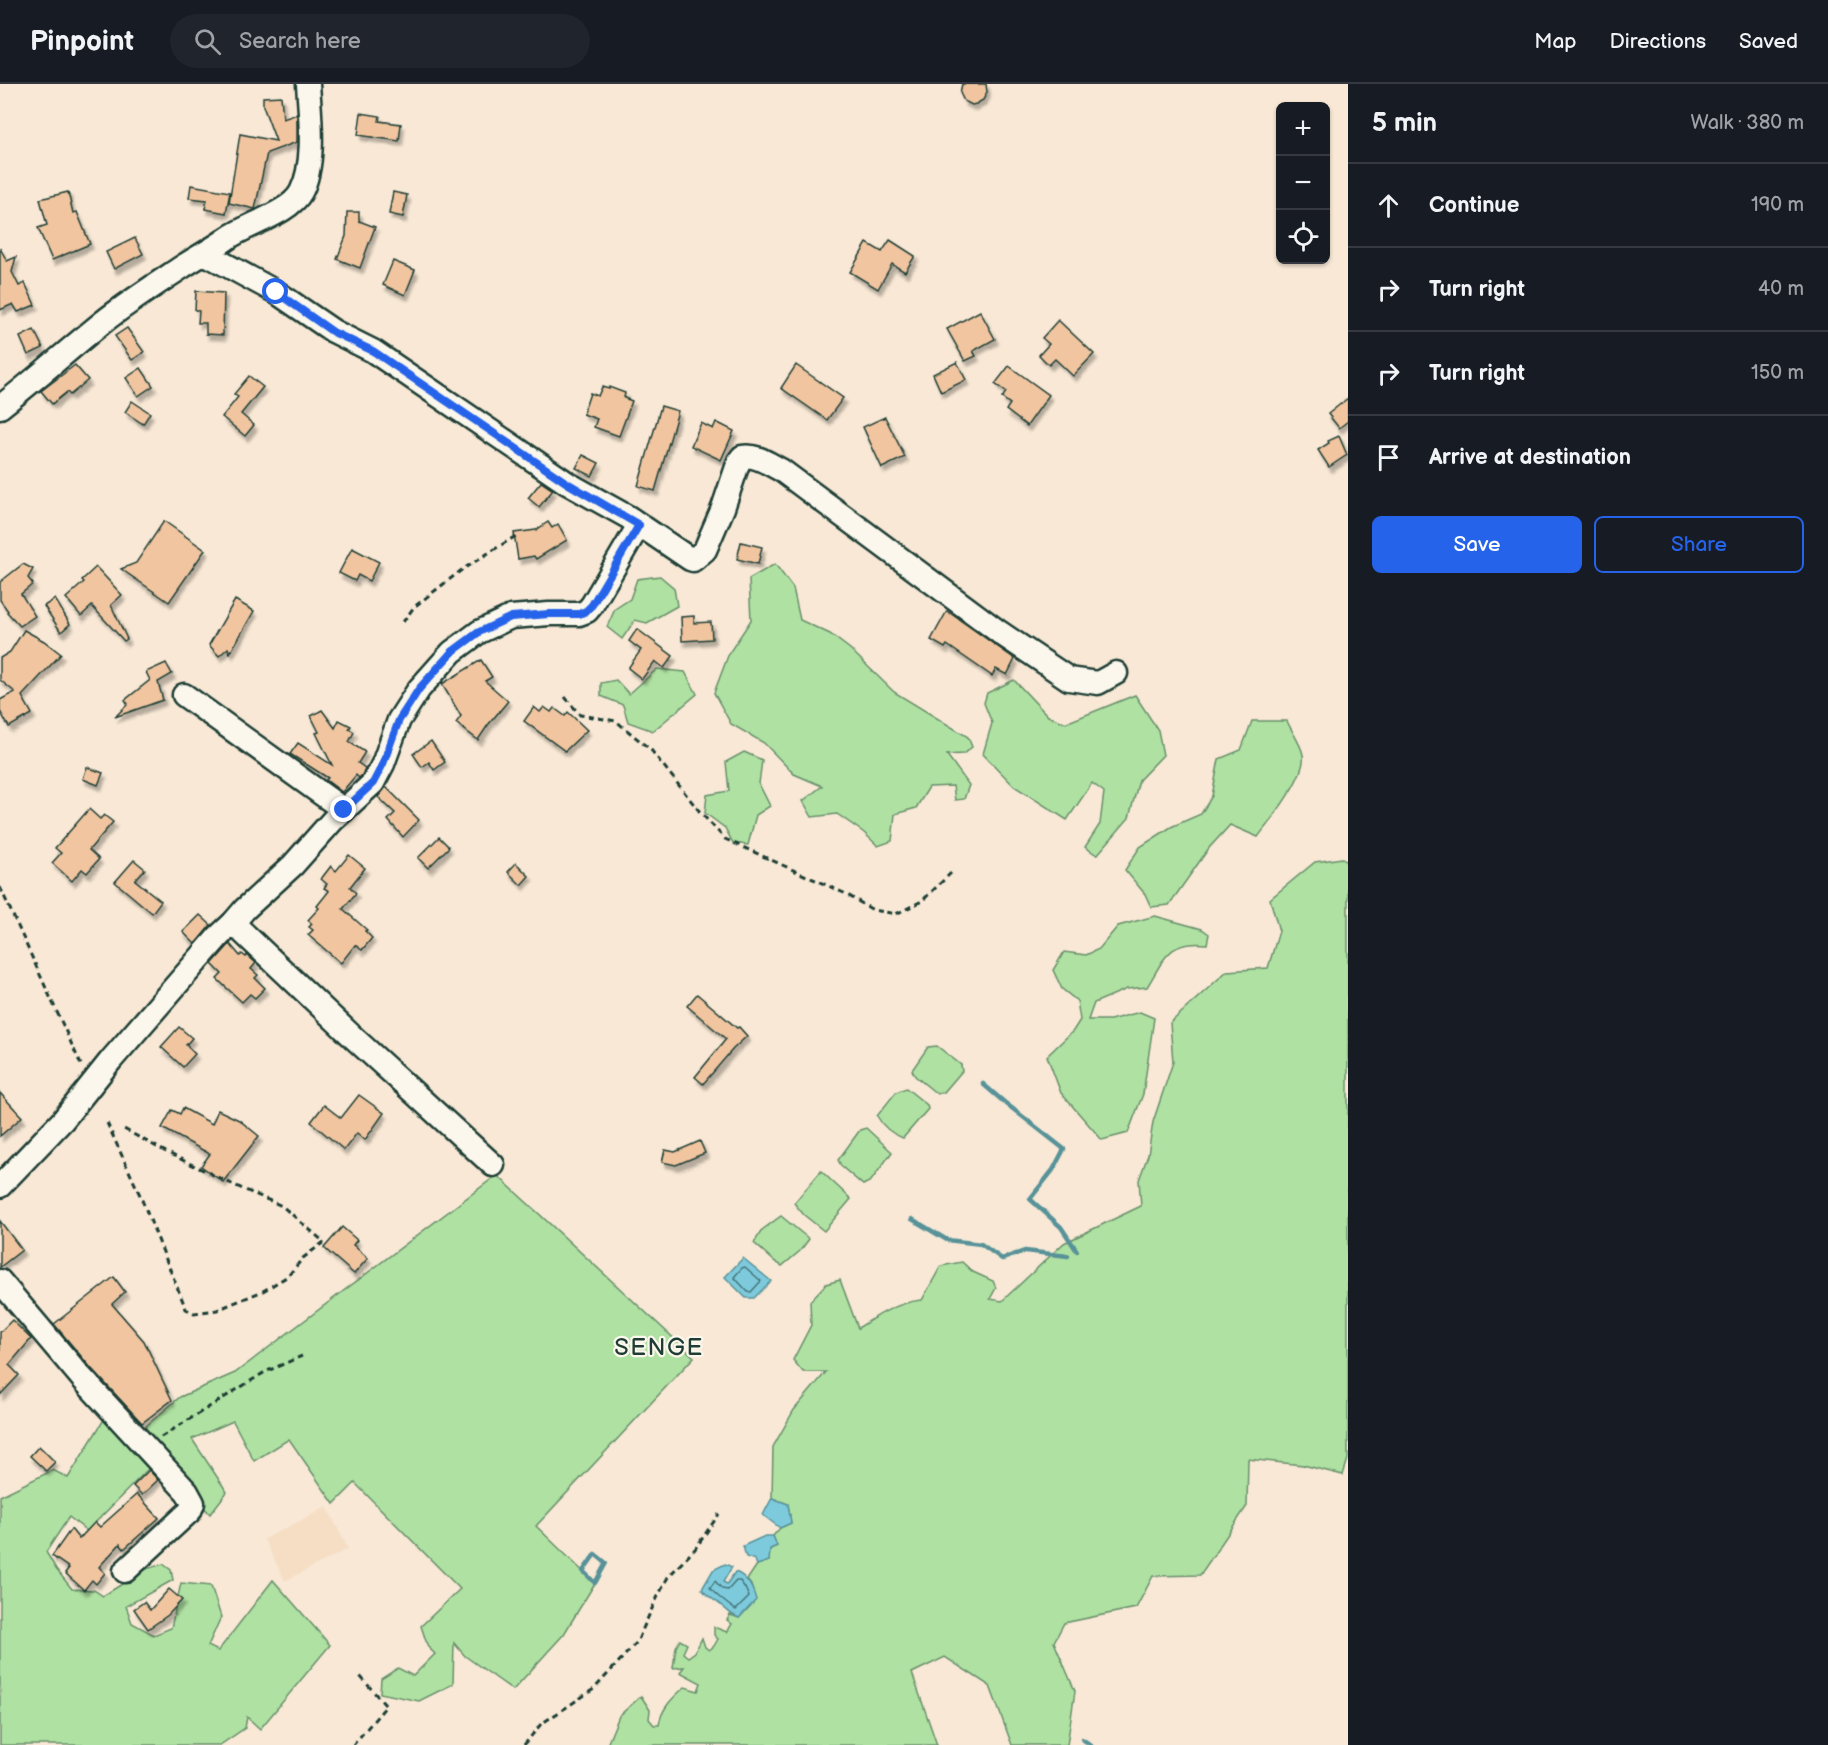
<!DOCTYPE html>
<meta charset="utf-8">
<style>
:root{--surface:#171b24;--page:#20242c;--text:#f1f3f6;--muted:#9ea1a6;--line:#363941;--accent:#2563eb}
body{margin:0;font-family:"Balsamiq Sans",sans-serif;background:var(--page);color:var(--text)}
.controls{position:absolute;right:18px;top:18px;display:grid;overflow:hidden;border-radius:9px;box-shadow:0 2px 4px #0004}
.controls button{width:54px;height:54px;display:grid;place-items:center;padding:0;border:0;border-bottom:2px solid var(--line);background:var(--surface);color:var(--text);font:30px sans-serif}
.stop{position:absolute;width:18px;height:18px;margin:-14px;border:4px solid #2563eb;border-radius:50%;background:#fff}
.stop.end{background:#2563eb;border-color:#fff;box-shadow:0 2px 6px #0008}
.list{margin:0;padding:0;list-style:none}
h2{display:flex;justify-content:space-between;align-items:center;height:78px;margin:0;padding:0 24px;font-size:26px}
h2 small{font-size:20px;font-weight:400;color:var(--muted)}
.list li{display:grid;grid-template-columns:39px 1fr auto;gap:18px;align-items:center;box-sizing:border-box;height:84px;padding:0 24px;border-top:2px solid var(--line)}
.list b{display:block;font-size:22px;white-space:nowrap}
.list em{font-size:20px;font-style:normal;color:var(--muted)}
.actions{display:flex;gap:12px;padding:18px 24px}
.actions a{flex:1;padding:14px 0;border:2px solid var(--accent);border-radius:9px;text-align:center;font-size:21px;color:var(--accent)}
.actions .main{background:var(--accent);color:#fff}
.icon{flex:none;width:33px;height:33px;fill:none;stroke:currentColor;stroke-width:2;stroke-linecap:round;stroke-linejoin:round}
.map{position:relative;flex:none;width:1348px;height:1661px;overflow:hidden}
header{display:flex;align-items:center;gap:36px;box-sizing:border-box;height:84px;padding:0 30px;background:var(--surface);border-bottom:2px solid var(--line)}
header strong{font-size:28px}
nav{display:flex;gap:33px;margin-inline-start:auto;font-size:21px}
.search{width:420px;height:54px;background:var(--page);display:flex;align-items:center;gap:15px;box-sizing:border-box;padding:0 21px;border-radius:33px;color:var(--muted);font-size:22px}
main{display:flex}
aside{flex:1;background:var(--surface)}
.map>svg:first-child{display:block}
.built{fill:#f6dec5}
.green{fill:#afe1a2;stroke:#678f6b;stroke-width:1.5}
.water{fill:#7ecadd;stroke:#589299;stroke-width:1.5}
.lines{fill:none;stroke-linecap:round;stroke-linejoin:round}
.shore{stroke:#457578;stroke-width:1.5}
.stream{stroke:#589299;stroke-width:4.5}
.building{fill:#f1c5a0;stroke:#1f3d34;stroke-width:1.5;filter:url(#shadow)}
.minor-casing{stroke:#1f3d34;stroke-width:27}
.path{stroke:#1f3d34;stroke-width:3;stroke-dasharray:6 4.5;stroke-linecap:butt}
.minor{stroke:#fbf7ec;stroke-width:22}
.route{stroke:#2563eb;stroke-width:8}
.labels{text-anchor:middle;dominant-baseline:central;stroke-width:4.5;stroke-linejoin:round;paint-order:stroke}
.quarter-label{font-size:24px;letter-spacing:1.5px;fill:#1f3d34;stroke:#fbf7ec}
</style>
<header>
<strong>Pinpoint</strong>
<div class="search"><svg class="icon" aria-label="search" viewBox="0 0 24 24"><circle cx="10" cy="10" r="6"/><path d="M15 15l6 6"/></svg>Search here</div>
<nav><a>Map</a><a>Directions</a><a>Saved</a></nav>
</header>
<main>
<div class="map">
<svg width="1348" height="1661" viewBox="0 0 1348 1661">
<defs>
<filter id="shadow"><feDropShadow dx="3" dy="5" stdDeviation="1.5" flood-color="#0004"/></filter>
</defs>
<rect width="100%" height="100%" fill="#f8e8d5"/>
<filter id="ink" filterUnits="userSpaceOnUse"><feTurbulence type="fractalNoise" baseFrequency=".0167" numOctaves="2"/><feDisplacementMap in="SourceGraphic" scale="12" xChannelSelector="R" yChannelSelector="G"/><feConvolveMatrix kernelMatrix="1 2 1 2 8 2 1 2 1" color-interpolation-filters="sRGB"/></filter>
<g filter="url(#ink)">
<!-- built -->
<polygon class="built" points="327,1423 348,1465 285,1497 264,1455"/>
<!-- green -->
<g class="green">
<polygon points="775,480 793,504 800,536 830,550 850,565 894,608 968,653 972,663 963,670 947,671 969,701 964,715 955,716 953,702 929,703 916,724 895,730 892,757 878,762 863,748 837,730 812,733 803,717 822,702 794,690 764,659 731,640 714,609 729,569 751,536 749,495"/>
<polygon points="660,492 674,504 677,522 647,539 635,536 622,555 607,543 615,525 630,515 637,495"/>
<polygon points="657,585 685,588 697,610 653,647 628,638 623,621 601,612 601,599 616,596 629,610"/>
<polygon points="1014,596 1048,632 1066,639 1135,611 1158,646 1163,671 1139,696 1129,734 1097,771 1085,763 1100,740 1104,708 1092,699 1067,736 1014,702 983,670 992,639 984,619 987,609"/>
<path d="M1252,637H1287C1291,646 1302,662 1303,671C1307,691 1270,737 1258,753L1230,741L1209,764L1169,821L1151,823L1145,810L1125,786L1140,763L1171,743L1201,730L1212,712L1219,675L1241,666Z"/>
<polygon points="744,668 762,676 759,700 770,722 756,731 748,761 733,759 725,744 705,729 707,711 729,707 726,678"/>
<path d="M1342,774L1348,779V1375L1343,1391L1303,1381L1248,1375L1247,1422L1200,1491L1153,1492L1136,1524L1064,1539L1054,1558L1075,1607L1067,1661H1012L990,1602L945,1573L912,1589L937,1661H607L619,1632L641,1612L650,1626L649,1635L654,1641H659C661,1625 673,1613 685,1603L698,1607L701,1599L680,1588L684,1583L673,1584L676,1563L680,1556L687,1560L683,1569L688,1573L695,1568L702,1554L705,1563L709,1566L714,1562L718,1555L714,1551V1543L727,1548L732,1540L727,1536L730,1531L739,1534L755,1516L751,1501L747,1496L757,1481L769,1477L770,1465L777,1462L773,1452L780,1444L791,1439L788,1420L772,1414L773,1363L794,1326L826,1288H803L793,1276L811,1241L810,1217L826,1200L840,1196L858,1244C878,1231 898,1218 922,1216L941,1182L962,1178L973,1188L993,1197L996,1204L990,1215L1002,1217L1064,1159L1141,1122L1139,1096L1148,1071L1153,1038L1173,978L1170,939L1227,887L1268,884L1279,847L1270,815L1315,778Z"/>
<path d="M1155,832L1202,845L1209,850L1207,860C1168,856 1165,874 1147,903L1127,905L1094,919L1088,936H1110L1140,928L1154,934L1143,1010L1128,1049L1102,1056L1061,1009L1047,972L1073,947L1080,936L1077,917L1062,905L1053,886L1064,868L1086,871L1099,865L1118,842Z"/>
<polygon points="937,962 961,981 962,987 944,1008 937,1010 915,992 912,986 928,963"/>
<path d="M906,1004L927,1021L928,1025L903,1054C892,1050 883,1043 877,1032L896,1008Z"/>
<polygon points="866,1044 892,1068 871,1097 863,1101 842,1083 838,1076 860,1046"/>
<polygon points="821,1087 851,1115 824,1147 804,1131 794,1119"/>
<polygon points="497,1091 694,1273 536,1442 595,1499 564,1550 513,1606 465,1572 454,1559 453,1600 419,1617 380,1609 381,1595 398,1584 413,1592 435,1570 428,1563 421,1542 460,1505 355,1399 334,1420 289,1355 254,1377 233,1337 192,1355 227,1408 210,1430 138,1349 180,1313 235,1289"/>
<polygon points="781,1132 809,1155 800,1167 782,1182 774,1177 754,1159 762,1146"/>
<polygon points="108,1329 154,1379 87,1447 69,1433 46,1468 56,1485 72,1505 94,1506 103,1512 146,1485 163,1480 171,1486 173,1496 126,1522 132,1539 154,1551 171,1544 181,1499 211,1502 221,1533 208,1562 218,1567 273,1496 330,1561 260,1645 247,1633 245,1644 220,1661 0,1661 0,1412 53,1386 68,1394"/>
</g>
<!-- water -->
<g class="water">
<polygon points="743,1174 771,1197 754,1214 746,1214 725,1193"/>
<polygon points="772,1414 788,1420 791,1439 780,1444 763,1431"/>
<polygon points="765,1452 773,1452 777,1462 770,1465 769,1477 757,1481 755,1476 746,1473 743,1462"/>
<path d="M725,1480L732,1483L723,1498L727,1500L735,1488C747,1492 753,1504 756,1516L739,1534C731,1531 728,1527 722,1522C713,1514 709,1515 702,1505L713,1486Z"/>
</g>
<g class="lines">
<!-- shore -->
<g class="shore">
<polygon points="745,1183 761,1197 751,1208 748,1208 734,1193 742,1184"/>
<path d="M736,1497H740L745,1504L749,1513L736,1526C732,1524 712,1508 710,1504L715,1497L722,1505L728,1506Z"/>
</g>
<!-- stream -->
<g class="stream">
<polyline points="983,1000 1004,1018 1064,1065 1053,1086 1030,1115 1061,1143 1077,1167"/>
<polyline points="912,1135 947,1156 981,1160 1002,1175 1025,1167 1068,1172"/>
<polygon points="595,1470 606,1479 595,1499 583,1487"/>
<polyline points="1082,1655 1091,1661"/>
</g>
</g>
<!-- building -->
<g class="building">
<polygon points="962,0 986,0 987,8 983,16 976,20 972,21 964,17 960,9"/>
<polygon points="281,12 283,35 297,30 297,58 267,69 255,125 229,119 240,50 276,57 263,22 263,13"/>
<polygon points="361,29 380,32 379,37 401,40 399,57 358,51"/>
<polygon points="191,101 230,108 226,129 205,125 207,116 189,114"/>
<polygon points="68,108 73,129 77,128 90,160 52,176 38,144 47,141 40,115"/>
<polygon points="393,108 407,111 403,133 389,130"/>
<polygon points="347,128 359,128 359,137 375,143 360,184 337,175 346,152"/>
<polygon points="135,154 143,170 114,185 106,168"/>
<polygon points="890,156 915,172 905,188 892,180 878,205 850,188 867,159 882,168"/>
<polygon points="0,164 7,177 16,173 12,188 19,202 25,199 35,221 18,228 13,220 0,226"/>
<polygon points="393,177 415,186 405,211 383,201"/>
<polygon points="196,207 224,209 223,251 206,250 206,239 198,239 199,227 195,226"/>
<polygon points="980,227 995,255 973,267 976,272 965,277 947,245"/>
<polygon points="1058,236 1094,270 1073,292 1055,275 1049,281 1039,271 1049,260 1042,254"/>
<polygon points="127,244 144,268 132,276 115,252"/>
<polygon points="34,246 43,264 28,271 20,253"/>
<polygon points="957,278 966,296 941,308 933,290"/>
<polygon points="75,281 88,296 70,311 67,308 52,320 41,307"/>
<polygon points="796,281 843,314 827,336 781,304"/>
<polygon points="1009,282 1049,311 1027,342 1006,326 1010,320 1002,314 1006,308 995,300"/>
<polygon points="141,284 153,302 138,312 126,294"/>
<polygon points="249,292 263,303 241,330 254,341 245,352 222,333 238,313 234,310"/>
<polygon points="602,303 609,305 609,303 625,309 624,314 632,317 619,352 594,343 597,335 583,330 590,309 598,312"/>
<polygon points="1348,314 1348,337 1339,344 1328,330"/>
<polygon points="132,317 150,329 143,340 125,328"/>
<polygon points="661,322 678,327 655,407 638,402"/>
<polygon points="885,333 905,373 882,384 863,343"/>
<polygon points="716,338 734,347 721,376 691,362 701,339 713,345"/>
<polygon points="1339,352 1347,371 1329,383 1318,366 1329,359 1328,357"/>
<polygon points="583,371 599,379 592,392 576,384"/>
<polygon points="541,398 553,406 539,423 528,414"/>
<polygon points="164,437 205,466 169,518 121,485 136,479"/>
<polygon points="548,438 552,444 558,440 567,456 536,475 534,472 518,475 514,449 536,446"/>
<polygon points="741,458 762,463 758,480 737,475"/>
<polygon points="352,464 379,478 369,497 358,491 355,497 339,489"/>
<polygon points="23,480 33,485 28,494 33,500 21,510 35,532 20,542 7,528 8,527 0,516 0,498"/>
<polygon points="96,483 122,511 111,521 127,555 124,557 92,522 81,532 66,514 84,498 82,496"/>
<polygon points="55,515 70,540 61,548 44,522"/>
<polygon points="235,516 254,527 230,569 228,564 219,572 209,561"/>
<polygon points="947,527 1015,575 1007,591 996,585 992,592 947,561 945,564 931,556"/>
<polygon points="694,532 694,539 711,538 712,555 682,557 681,533"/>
<polygon points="637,545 673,572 664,584 655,577 642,595 628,584 641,566 629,557"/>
<polygon points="24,546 44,557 61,570 22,612 32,630 9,643 0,627 0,616 15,608 0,596 0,574 10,568"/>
<polygon points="481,576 492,593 485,597 508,617 488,641 478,656 456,639 461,632 442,600"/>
<polygon points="166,579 172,590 158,598 163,616 115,633 128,620 125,616 150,596 146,588"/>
<polygon points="534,623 540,628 544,623 551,628 554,624 565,632 568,628 587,646 565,667 524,637"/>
<polygon points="322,626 335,644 339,636 351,642 349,645 354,648 349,658 365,668 358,679 365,684 362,691 359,694 356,691 342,708 326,696 328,694 290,670 298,659 332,681 316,649 319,648 311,632"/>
<polygon points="431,657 445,678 434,686 429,678 422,683 413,670"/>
<polygon points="87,683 103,689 98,701 83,695"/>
<polygon points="386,703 419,736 403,753 388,736 395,729 378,713"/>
<polygon points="89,725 100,735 104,731 113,738 89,766 99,775 87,789 82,785 72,797 52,779 61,769 55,764"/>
<polygon points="439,753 449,763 428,784 418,774"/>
<polygon points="349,771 365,784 350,803 356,809 343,825 367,846 365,847 372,854 362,866 355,861 341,879 308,851 313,846 309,843 312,840 308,836 319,824 317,822 329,807 324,804 327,800 321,795 331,782 336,787"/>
<polygon points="134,776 145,785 135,796 161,817 152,829 115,798"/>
<polygon points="516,779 529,792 521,801 508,788"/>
<polygon points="200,831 211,841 195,860 183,848"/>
<polygon points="230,860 240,872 242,870 246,873 247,871 256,879 251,885 258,891 255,894 265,904 255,914 250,910 242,918 217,895 222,890 212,880"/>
<polygon points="697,910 737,944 739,943 747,952 733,965 703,1000 695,993 726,955 687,922"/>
<polygon points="179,943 192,954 186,961 195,970 183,983 161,963"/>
<polygon points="0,1009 22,1033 0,1052"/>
<polygon points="359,1011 384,1029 365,1056 357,1049 344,1066 311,1038 324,1021 341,1034"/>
<polygon points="183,1024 212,1040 218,1026 239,1036 259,1052 223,1098 201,1082 210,1070 162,1044 172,1026 180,1030"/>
<polygon points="700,1057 705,1069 676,1081 662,1078 665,1066 675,1068"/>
<polygon points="0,1137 22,1166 0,1183"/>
<polygon points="342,1143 357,1156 353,1161 368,1174 354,1190 324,1164"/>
<polygon points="114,1193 125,1208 112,1220 144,1257 172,1316 142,1339 91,1284 54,1240"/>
<polygon points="12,1236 31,1255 9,1281 19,1291 0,1311 0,1248"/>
<polygon points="39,1362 55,1378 46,1387 30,1372"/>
<polygon points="149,1386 158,1396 142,1411 133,1402"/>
<polygon points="137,1410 159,1434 124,1465 120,1460 99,1483 105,1489 96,1500 92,1496 84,1506 65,1489 69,1484 52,1472 71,1445 79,1455 95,1438 100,1443"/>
<polygon points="169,1505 182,1516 168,1531 148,1545 134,1525 144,1518 150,1526"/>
</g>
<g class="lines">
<!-- minor casing -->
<g class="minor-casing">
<g id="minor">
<path d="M206,170L276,208L333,247L373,267L567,399L628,433L690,475L693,476L705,466L723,424L739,377L742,373C756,370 769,380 781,386L999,548L1069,595L1098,599L1116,589"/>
<path d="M0,323C35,296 68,266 103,238C127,219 155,201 182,183C197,173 213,165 228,154C248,140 290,129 301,108C316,79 310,32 308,0"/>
<polyline points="184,611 344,726"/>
<polyline points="233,839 355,955 493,1081"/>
<polyline points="0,1102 63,1036 111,976 219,852 233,839 245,825 293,781 333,736 373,699 383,680 399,636 419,605 452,568 479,548 511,533 549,530 579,530 587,527 592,521 639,441"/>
<polyline points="0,1197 81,1293 187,1408 193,1419 190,1427 125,1487"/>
</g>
</g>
<!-- path -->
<g class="path">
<polyline points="403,538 414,523 463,485 519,450"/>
<polyline points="565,613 580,631 616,637 651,666 700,728 725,755 844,809 873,826 896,830 922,817 951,789"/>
<polyline points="0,803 82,983"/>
<polyline points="107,1039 140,1111 186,1225 194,1229 217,1226 263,1207 288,1192 303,1174 324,1158 282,1122 236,1102 166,1068 122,1044"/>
<polyline points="161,1353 265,1288 302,1272"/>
<polyline points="353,1661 386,1622 360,1592"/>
<polyline points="524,1661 541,1640 594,1605 637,1558 654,1520 668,1493 695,1465 719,1430"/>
</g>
<!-- minor -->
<use href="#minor" class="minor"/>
</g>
</g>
<g class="lines" filter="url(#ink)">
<!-- route -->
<polyline class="route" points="276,208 333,248 373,267 567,399 639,441 592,521 586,527 579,530 549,530 511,533 479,548 452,568 419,605 399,636 383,680 373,699 344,726"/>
</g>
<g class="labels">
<!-- quarter labels -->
<g class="quarter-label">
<text x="659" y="1263">SENGE</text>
</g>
</g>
</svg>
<div class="controls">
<button>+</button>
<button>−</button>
<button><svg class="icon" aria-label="locate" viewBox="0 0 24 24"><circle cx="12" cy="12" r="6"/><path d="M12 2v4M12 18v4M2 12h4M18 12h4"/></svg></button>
</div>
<div class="stop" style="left:276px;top:208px"></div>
<div class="stop end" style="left:344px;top:726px"></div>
</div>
<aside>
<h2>5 min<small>Walk · 380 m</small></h2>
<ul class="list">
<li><svg class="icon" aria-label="ahead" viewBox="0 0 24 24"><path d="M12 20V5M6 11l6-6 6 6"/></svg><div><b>Continue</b></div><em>190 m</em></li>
<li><svg class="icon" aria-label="right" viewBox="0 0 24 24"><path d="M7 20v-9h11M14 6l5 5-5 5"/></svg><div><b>Turn right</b></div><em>40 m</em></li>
<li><svg class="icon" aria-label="right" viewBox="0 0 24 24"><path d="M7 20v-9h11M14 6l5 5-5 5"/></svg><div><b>Turn right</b></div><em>150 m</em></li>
<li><svg class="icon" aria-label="arrive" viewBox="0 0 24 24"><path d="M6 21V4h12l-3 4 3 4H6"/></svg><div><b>Arrive at destination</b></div></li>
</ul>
<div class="actions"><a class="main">Save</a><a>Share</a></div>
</aside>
</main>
